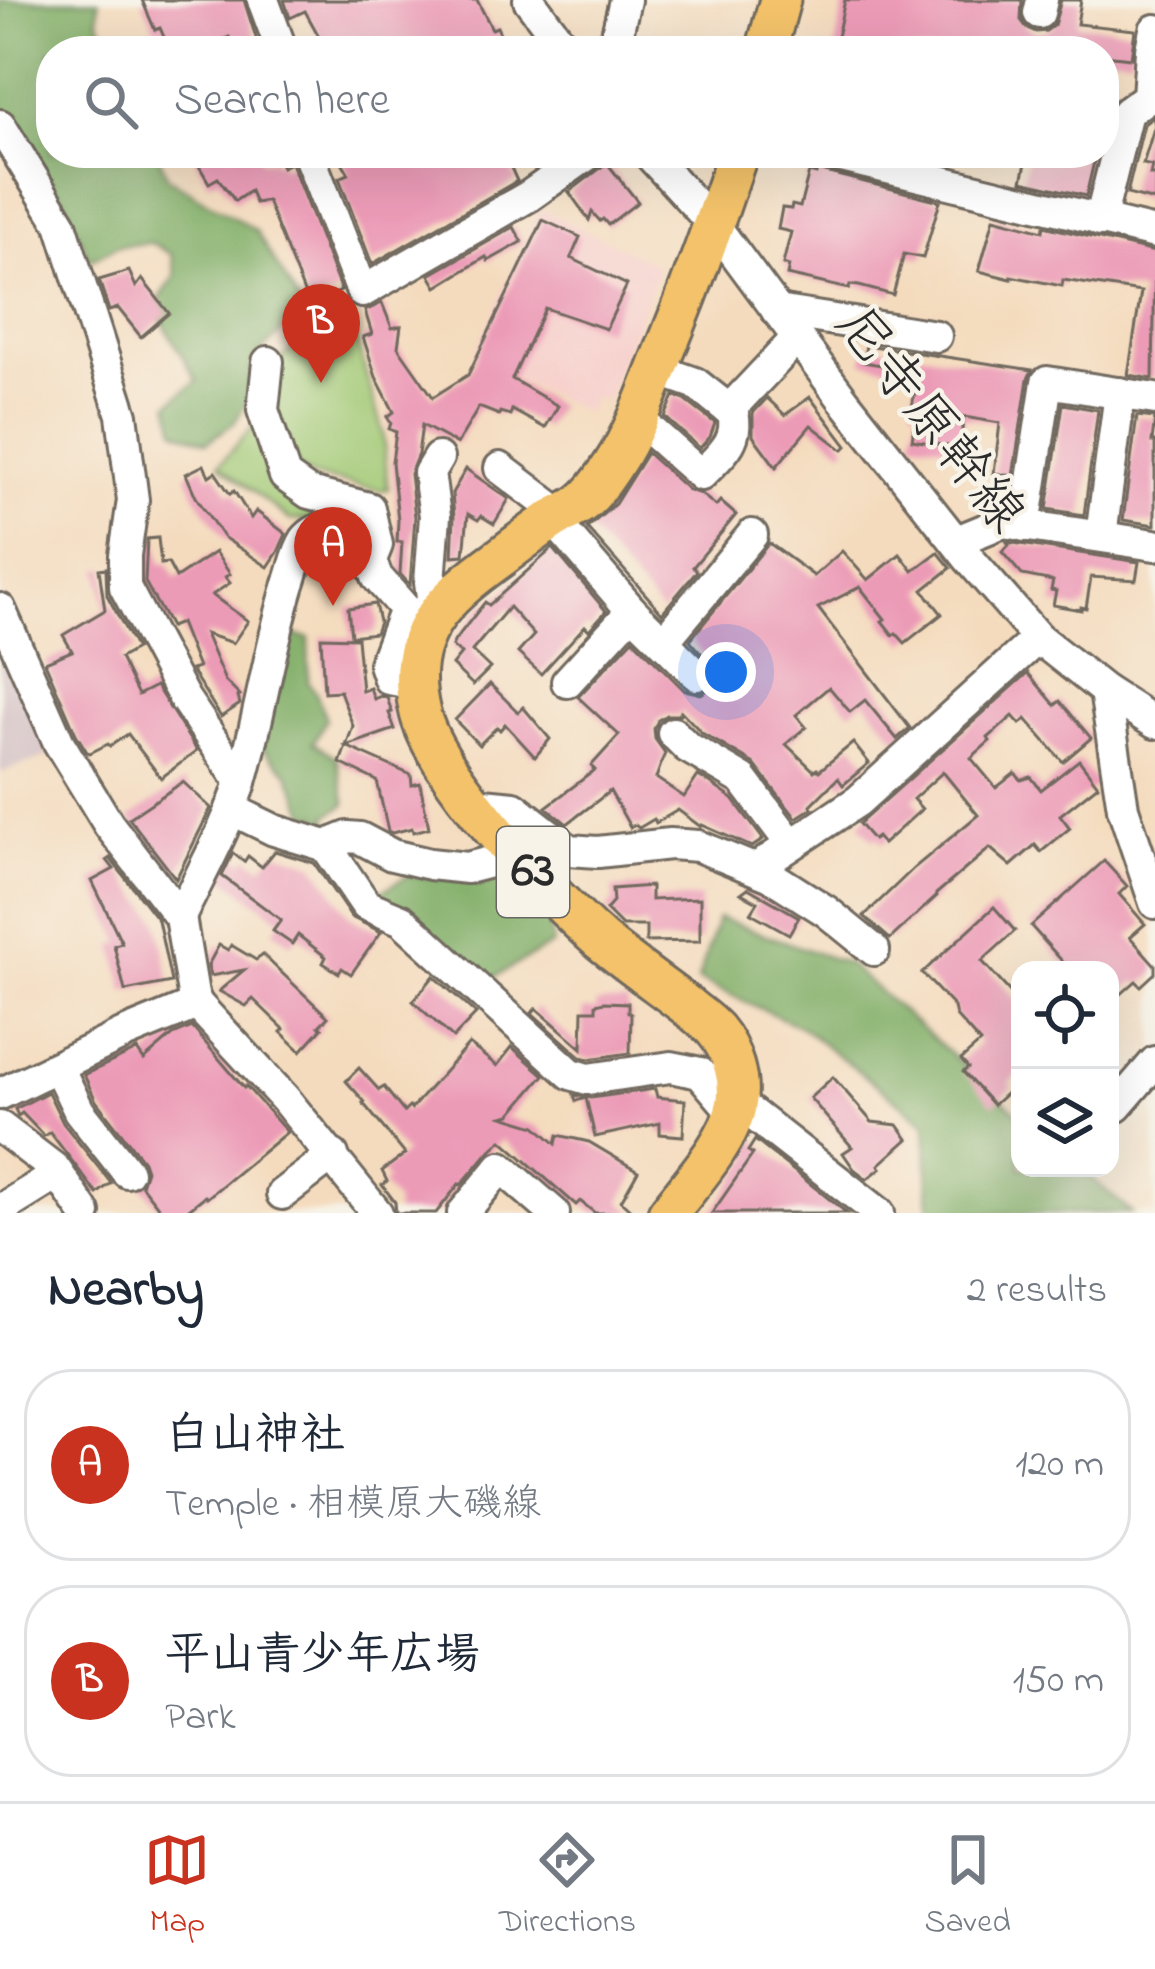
<!DOCTYPE html>
<meta charset="utf-8">
<style>
:root{--surface:#fff;--page:#f6f6f7;--text:#1f2937;--muted:#747a83;--line:#e0e1e3;--accent:#c8321e}
body{margin:0;font-family:"Indie Flower","Klee One",sans-serif;background:var(--page);color:var(--text)}
.controls{position:absolute;right:36px;bottom:36px;display:grid;overflow:hidden;border-radius:24px;box-shadow:0 12px 48px #0002}
.controls button{width:108px;height:108px;display:grid;place-items:center;padding:0;border:0;border-bottom:3px solid var(--line);background:var(--surface);color:var(--text);font:60px sans-serif}
.you{position:absolute;left:726px;top:672px;width:42px;height:42px;margin:-30px;border:9px solid #fff;border-radius:50%;background:#1a73e8;box-shadow:0 0 0 18px #1a73e833}
.badge{display:grid;place-items:center;width:78px;height:78px;border-radius:50%;background:var(--accent);color:#fff;font-size:39px;font-weight:700}
.pin{position:absolute;translate:-50% -99px;filter:drop-shadow(0 3px 6px #0008)}
.pin::after{content:'';position:absolute;top:63px;width:42px;height:36px;background:inherit;clip-path:polygon(0 0,100% 0,50% 100%)}
.list{margin:0;padding:0;list-style:none}
h2{display:flex;justify-content:space-between;align-items:center;height:156px;margin:0;padding:0 48px;font-size:51px}
h2 small{font-size:39px;font-weight:400;color:var(--muted)}
.list li{display:grid;grid-template-columns:78px 1fr auto;gap:36px;align-items:center;box-sizing:border-box;height:192px;margin:0 24px 24px;padding:0 24px;border:3px solid var(--line);border-radius:48px}
.list b{display:block;font-size:45px;white-space:nowrap}
.list p{margin:0;font-size:39px;white-space:nowrap;color:var(--muted)}
.list em{font-size:39px;font-style:normal;color:var(--muted)}
.icon{flex:none;width:66px;height:66px;fill:none;stroke:currentColor;stroke-width:2;stroke-linecap:round;stroke-linejoin:round}
.map{position:relative;flex:none;width:1155px;height:1213px;overflow:hidden}
.search{position:absolute;background:var(--surface);box-shadow:0 12px 48px #0002;left:36px;right:36px;top:36px;height:132px;display:flex;align-items:center;gap:30px;box-sizing:border-box;padding:0 42px;border-radius:48px;color:var(--muted);font-size:45px}
.sheet{height:588px;background:var(--surface)}
nav{display:flex;justify-content:space-around;align-items:center;box-sizing:border-box;height:168px;border-top:3px solid var(--line);background:var(--surface);font-size:33px;color:var(--muted)}
nav a{display:grid;justify-items:center;gap:6px}
nav .on{color:var(--accent)}
.map>svg:first-child{display:block}
.built{fill:#f7d0cc}
.industrial{fill:#d2bec3}
.green{fill:#a1c974;stroke:#667a50;stroke-width:3}
.forest{fill:#80ad66;stroke:#566c48;stroke-width:3}
.building{fill:#ec9bb7}
.lines{fill:none;stroke-linecap:round;stroke-linejoin:round}
.minor-casing{stroke:#71695e;stroke-width:36}
.major-casing{stroke:#71695e;stroke-width:45}
.minor{stroke:#fff;stroke-width:30}
.major{stroke:#f3c26a;stroke-width:39}
.labels{text-anchor:middle;dominant-baseline:central;stroke-width:9;stroke-linejoin:round;paint-order:stroke}
.shield{fill:#f7f3e8;stroke:#686764;stroke-width:3}
.shield-label{font-size:51px;font-weight:bold;fill:#2b2b2b}
.street-label{font-size:54px;fill:#2b2b2b;stroke:#f7f3e8}
</style>
<div class="map">
<svg width="1155" height="1213" viewBox="0 0 1155 1213">
<rect width="100%" height="100%" fill="#f7f3e8"/>
<filter id="ink" filterUnits="userSpaceOnUse"><feTurbulence type="fractalNoise" baseFrequency=".00833" numOctaves="2"/><feDisplacementMap in="SourceGraphic" scale="24" xChannelSelector="R" yChannelSelector="G"/><feConvolveMatrix kernelMatrix="1 2 1 2 8 2 1 2 1" color-interpolation-filters="sRGB"/></filter>
<filter id="wash" filterUnits="userSpaceOnUse"><feTurbulence type="fractalNoise" baseFrequency=".004" numOctaves="4" result="noise"/><feDisplacementMap in="SourceGraphic" scale="48" xChannelSelector="R" yChannelSelector="G"/><feGaussianBlur stdDeviation="2.7" result="paint"/><feColorMatrix in="noise" values="0 0 0 0 0 0 0 0 0 0 0 0 0 0 0 0 0 1.4 0 .05"/><feComposite in="paint" operator="in"/></filter>
<g filter="url(#wash)">
<rect width="100%" height="100%" fill="#f4dbbe"/>
<!-- built -->
<polygon class="built" points="540,208 653,263 658,270 606,401 594,397 586,413 474,356"/>
<!-- industrial -->
<polygon class="industrial" points="0,632 53,754 0,773"/>
<!-- green -->
<g class="green">
<polygon points="349,315 383,434 388,489 380,490 311,476 295,465 272,403 275,364 299,343"/>
<polygon points="257,422 273,480 356,520 290,520 219,465"/>
</g>
<!-- forest -->
<g class="forest">
<polygon points="0,0 99,0 98,19 112,51 51,51 51,153 157,153 168,178 256,231 304,311 255,357 246,404 234,423 207,442 176,430 169,403 197,381 156,311 160,298 176,275 171,254 151,243 117,246 90,260 63,196 0,122"/>
<polygon points="287,634 309,638 308,682 316,693 326,719 313,743 336,757 346,804 326,816 372,897 407,876 523,879 545,905 553,944 489,980 372,903 318,815 308,816 288,773 262,749"/>
<polygon points="718,918 848,964 1020,1115 1020,1168 1080,1168 1132,1213 930,1213 926,1123 803,1028 698,980"/>
</g>
<g id="blocks">
<!-- building -->
<g class="building">
<polygon points="142,0 244,0 258,44 239,51 235,42 232,44 229,37 197,51 170,51 160,28 155,30"/>
<polygon points="284,0 477,0 492,29 497,27 508,51 327,51 305,11 290,18"/>
<polygon points="845,0 1022,0 1021,20 1027,28 1036,32 1046,31 1054,25 1061,0 1081,0 1077,24 1135,30 1131,58 1104,55 1104,51 834,51"/>
<polygon points="1153,117 1155,125 1143,164 1152,166 1150,175 1155,175 1155,201 1127,194 1144,124"/>
<polygon points="205,153 257,153 261,161 273,159 274,163 279,161 282,167 291,163 341,291 309,305 267,201 255,203 250,191 235,201 218,178 209,183 195,159"/>
<polygon points="359,153 446,153 449,159 462,153 542,153 511,168 517,181 372,264 339,178 349,174 342,162"/>
<polygon points="1077,153 1096,153 1086,196 1022,181 1028,154 1055,161 1056,157 1075,162"/>
<polygon points="607,163 638,202 608,225 603,219 600,221 592,212 589,220 569,192"/>
<polygon points="817,170 940,201 923,258 904,254 893,295 859,286 850,285 849,289 787,275 789,266 783,264 791,232 778,229 782,208 791,209 792,205 800,207 809,172 816,174"/>
<polygon points="994,218 1043,231 1044,226 1155,252 1153,379 1128,375 1141,292 1063,280 1062,286 1011,276 1011,279 979,271"/>
<polygon points="543,220 580,237 571,258 627,285 606,329 545,308 512,379 558,406 545,428 512,410 510,415 500,412 499,415 479,407 457,444 422,425 418,454 410,474 415,517 410,585 400,574 402,542 397,542 398,520 392,462 396,432 389,429 391,423 387,417 394,412 376,377 363,337 372,334 365,311 382,303 392,328 401,326 398,347 433,397 468,375"/>
<polygon points="514,227 522,242 488,261 486,257 437,287 430,275"/>
<polygon points="129,271 136,287 142,279 169,313 141,337 118,308 109,311 99,280"/>
<polygon points="866,345 1032,370 1028,379 1013,476 994,473 1000,423 964,417 959,448 912,440 917,409 912,408 918,371 863,362"/>
<polygon points="674,396 685,400 715,423 710,437 700,448 665,417"/>
<polygon points="810,397 847,446 843,450 811,425 776,467 753,436 753,413 767,398 785,415"/>
<polygon points="1063,404 1098,410 1084,515 1047,509"/>
<polygon points="1137,416 1155,418 1152,442 1155,442 1155,525 1123,520"/>
<polygon points="647,453 688,490 701,494 716,506 720,501 736,515 693,567 697,571 662,613 587,528 615,504"/>
<polygon points="204,465 209,476 215,472 230,494 234,491 251,518 256,511 286,534 278,552 268,567 223,537 196,497 186,474"/>
<polygon points="466,469 509,499 494,524 481,516 478,520 468,514 464,555 452,556 454,517 452,493"/>
<polygon points="158,538 161,564 168,563 176,578 215,552 230,574 225,577 230,583 212,595 248,621 233,643 205,634 225,681 240,696 238,697 240,704 221,717 191,670 198,668 180,623 170,627 145,582 147,539"/>
<polygon points="1007,542 1139,562 1136,580 1091,577 1086,608 1081,607 1081,610 1053,605 1056,591 1051,590 1053,581 1022,575 1002,552 1009,545"/>
<polygon points="769,543 814,576 842,551 868,580 900,554 913,571 938,552 951,568 923,590 942,614 905,643 896,633 893,635 882,621 885,619 860,587 818,608 910,728 897,739 865,700 850,712 829,687 796,715 806,727 786,744 814,771 817,769 819,771 853,743 869,763 843,785 838,778 811,805 812,808 796,818 754,764 702,733 681,711 679,715 667,715 658,720 654,729 655,739 665,753 656,778 684,797 698,776 710,783 733,799 763,839 761,841 752,847 702,825 701,827 678,810 656,823 654,819 639,828 635,825 630,827 610,791 567,824 546,807 595,770 591,766 619,735 578,697 633,639 684,690 701,694 710,689 715,681 715,669 690,640"/>
<polygon points="553,548 606,611 589,630 585,626 541,674 518,653 534,635 509,607 472,651 490,668 473,685 452,665 461,654 452,646 455,640 485,602 489,605"/>
<polygon points="106,568 107,595 136,649 120,658 138,695 156,686 197,751 161,778 128,734 110,746 108,744 90,753 87,752 76,734 45,662 72,651 63,635 105,610 99,569"/>
<polygon points="375,604 379,622 375,633 351,636 348,608"/>
<polygon points="321,637 357,638 362,691 370,688 374,699 381,696 387,698 392,712 389,713 395,729 346,746 411,775 412,785 420,783 429,828 413,832 412,828 392,833 388,831 377,781 340,763 353,726 340,691 324,692"/>
<polygon points="1028,673 1055,705 1060,701 1091,738 1063,762 1026,719 1020,724 1013,716 988,738 990,741 971,758 996,788 1015,773 1021,780 1031,777 1041,790 1079,760 1098,785 1060,815 1070,828 1041,852 1035,845 1011,866 990,848 936,894 937,896 890,939 864,916 914,868 978,815 943,772 913,799 922,809 883,844 877,837 873,840 859,824"/>
<polygon points="490,684 518,712 523,707 550,739 535,757 505,724 500,730 497,727 479,745 455,720"/>
<polygon points="183,782 211,808 176,879 129,818"/>
<polygon points="275,851 314,863 351,917 381,932 351,974 342,968 339,973 323,963 326,957 298,935 292,944 273,931 281,920 222,876 233,853 244,862 248,856 262,867"/>
<polygon points="110,858 158,920 171,982 125,991 114,945 122,943 92,881 114,869 107,860"/>
<polygon points="1104,861 1127,886 1119,894 1145,924 1130,937 1155,965 1155,973 1141,986 1136,981 1110,1004 1110,970 1070,970 1031,926"/>
<polygon points="651,886 651,900 700,898 700,941 646,942 646,926 622,926 606,910 613,902 612,889"/>
<polygon points="748,888 799,917 789,934 751,913 758,902 741,893"/>
<polygon points="994,907 1015,931 982,961 1020,1003 1020,1071 1009,1083 1013,1087 993,1105 963,1072 968,1068 961,1060 980,1043 956,1016 954,1007 922,973"/>
<polygon points="219,945 228,950 231,945 256,960 263,955 328,1017 319,1026 322,1028 301,1051 281,1032 284,1029 253,999 246,1006 219,991 244,970 210,976 208,965"/>
<polygon points="434,976 476,1014 453,1038 413,1001"/>
<polygon points="604,1002 628,1003 628,1012 631,1014 630,1053 589,1059 581,1057 532,1013 536,1008 582,1048 583,1010 596,1010 596,1004"/>
<polygon points="192,1027 244,1088 246,1086 287,1132 207,1198 205,1196 184,1213 163,1213 141,1185 146,1170 143,1161 96,1101 84,1075 137,1050 144,1060 173,1035"/>
<polygon points="469,1044 497,1066 512,1047 544,1075 511,1114 503,1116 536,1126 556,1144 558,1135 589,1142 638,1171 621,1201 634,1213 595,1213 580,1201 576,1205 502,1140 486,1155 461,1185 459,1184 436,1213 396,1213 395,1202 382,1185 387,1181 382,1171 405,1154 363,1103 365,1102 346,1081 359,1068 379,1090 384,1087 404,1112 409,1107 411,1109"/>
<polygon points="833,1077 872,1122 898,1125 908,1139 879,1165 881,1168 867,1179 854,1169 843,1153 852,1147 810,1098"/>
<polygon points="655,1089 657,1097 685,1100 683,1136 660,1134 660,1123 595,1137 586,1098 576,1101 574,1095 591,1098"/>
<polygon points="48,1092 63,1123 111,1183 97,1194 50,1132 44,1136 22,1113 18,1116 15,1109"/>
<polygon points="755,1140 847,1213 712,1213 753,1154 748,1151"/>
</g>
</g>
</g>
<g filter="url(#ink)">
<use href="#blocks" fill-opacity="0" stroke="#71695e" stroke-width="3"/>
<g class="lines">
<!-- minor casing -->
<g class="minor-casing">
<g id="minor">
<polyline points="263,0 282,51"/>
<polyline points="529,0 567,51"/>
<polyline points="1039,13 1042,0"/>
<polyline points="613,51 625,0"/>
<polyline points="0,125 61,224 122,415 133,500 125,555 125,587 184,698 241,782"/>
<polyline points="308,153 362,292 529,196 590,153"/>
<polyline points="648,153 714,225 843,399 970,560 1038,638 1105,691 1155,723"/>
<polyline points="825,153 1155,233"/>
<polyline points="1100,221 1127,112 1148,97 1151,50 1155,30"/>
<polyline points="777,311 936,336"/>
<polyline points="268,362 263,410 285,476 309,493 369,508 377,545 371,560"/>
<polyline points="729,410 797,338"/>
<path d="M637,418L701,475C719,456 740,442 733,413L695,383L658,370"/>
<polyline points="500,468 558,512"/>
<polyline points="553,519 632,611 697,675"/>
<polyline points="1025,526 1047,382 1155,399"/>
<polyline points="1101,536 1120,393"/>
<polyline points="957,541 1003,522 1155,545"/>
<polyline points="0,609 59,743 109,825 180,917 193,994 197,1004 124,1034 0,1094"/>
<polyline points="434,615 430,582 435,516 429,473 438,458"/>
<polyline points="664,641 752,535"/>
<polyline points="567,682 632,611"/>
<polyline points="1105,691 1123,808 1155,903"/>
<polyline points="673,733 687,747 743,780 791,844"/>
<polyline points="473,803 514,807 569,850 598,852 670,844 698,846 771,876 826,911 874,950"/>
<polyline points="231,809 274,830 326,846"/>
<polyline points="510,845 498,860 467,868 430,864 392,855 360,838 348,837 326,846 366,905 402,920 571,1074 588,1079 671,1067 700,1073 734,1113"/>
<polyline points="755,869 858,801 1038,638"/>
<path d="M180,917C201,873 227,828 241,782C260,717 269,649 289,584C294,571 297,552 305,540C320,521 347,528 363,540L377,577L405,609L384,664L389,679L416,684"/>
<polyline points="197,1004 285,1099 377,1213"/>
<polyline points="58,1067 79,1111 127,1172"/>
<polyline points="737,1102 879,1213"/>
<polyline points="1110,1105 1117,1106 1155,1062"/>
<polyline points="0,1127 55,1169 85,1213"/>
<polyline points="282,1194 333,1155"/>
<polyline points="0,1210 58,1174"/>
<polyline points="463,1213 501,1167 554,1213"/>
</g>
</g>
<!-- major casing -->
<g class="major-casing">
<g id="major">
<polyline points="766,51 780,0"/>
<path d="M668,1213C690,1184 729,1142 736,1106C741,1080 732,1050 715,1030C707,1021 696,1014 687,1006C658,984 628,963 600,940C550,896 436,777 420,713C401,635 444,598 501,557C518,544 535,531 553,519C563,513 575,509 584,501C595,492 605,477 613,465C634,433 648,394 662,358C690,290 715,222 738,153"/>
</g>
</g>
<!-- minor -->
<use href="#minor" class="minor"/>
<!-- major -->
<use href="#major" class="major"/>
</g>
</g>
<g class="labels">
<!-- shield labels -->
<rect class="shield" x="497" y="827" width="72" height="90" rx="9"/>
<g class="shield-label">
<text x="533" y="872">63</text>
</g>
<!-- street labels -->
<g class="street-label">
<text transform="translate(928 421) rotate(52)">尼寺原幹線</text>
</g>
</g>
</svg>
<div class="controls">
<button><svg class="icon" aria-label="locate" viewBox="0 0 24 24"><circle cx="12" cy="12" r="6"/><path d="M12 2v4M12 18v4M2 12h4M18 12h4"/></svg></button>
<button><svg class="icon" aria-label="layers" viewBox="0 0 24 24"><path d="M12 4l9 5-9 5-9-5zM3 14l9 5 9-5"/></svg></button>
</div>
<div class="you"></div>
<div class="pin badge" style="left:333px;top:606px">A</div>
<div class="pin badge" style="left:321px;top:383px">B</div>
<div class="search"><svg class="icon" aria-label="search" viewBox="0 0 24 24"><circle cx="10" cy="10" r="6"/><path d="M15 15l6 6"/></svg>Search here</div>
</div>
<section class="sheet">
<h2>Nearby<small>2 results</small></h2>
<ul class="list">
<li><span class="badge">A</span><div><b>白山神社</b><p>Temple · 相模原大磯線</p></div><em>120 m</em></li>
<li><span class="badge">B</span><div><b>平山青少年広場</b><p>Park</p></div><em>150 m</em></li>
</ul>
</section>
<nav>
<a class="on"><svg class="icon" aria-label="map" viewBox="0 0 24 24"><path d="M3 6l6-2 6 2 6-2v14l-6 2-6-2-6 2zM9 4v14M15 6v14"/></svg>Map</a>
<a><svg class="icon" aria-label="directions" viewBox="0 0 24 24"><path d="M12 3l9 9-9 9-9-9zM9 14v-3h6M13 9l2 2-2 2"/></svg>Directions</a>
<a><svg class="icon" aria-label="saved" viewBox="0 0 24 24"><path d="M7 4h10v16l-5-4-5 4z"/></svg>Saved</a>
</nav>
